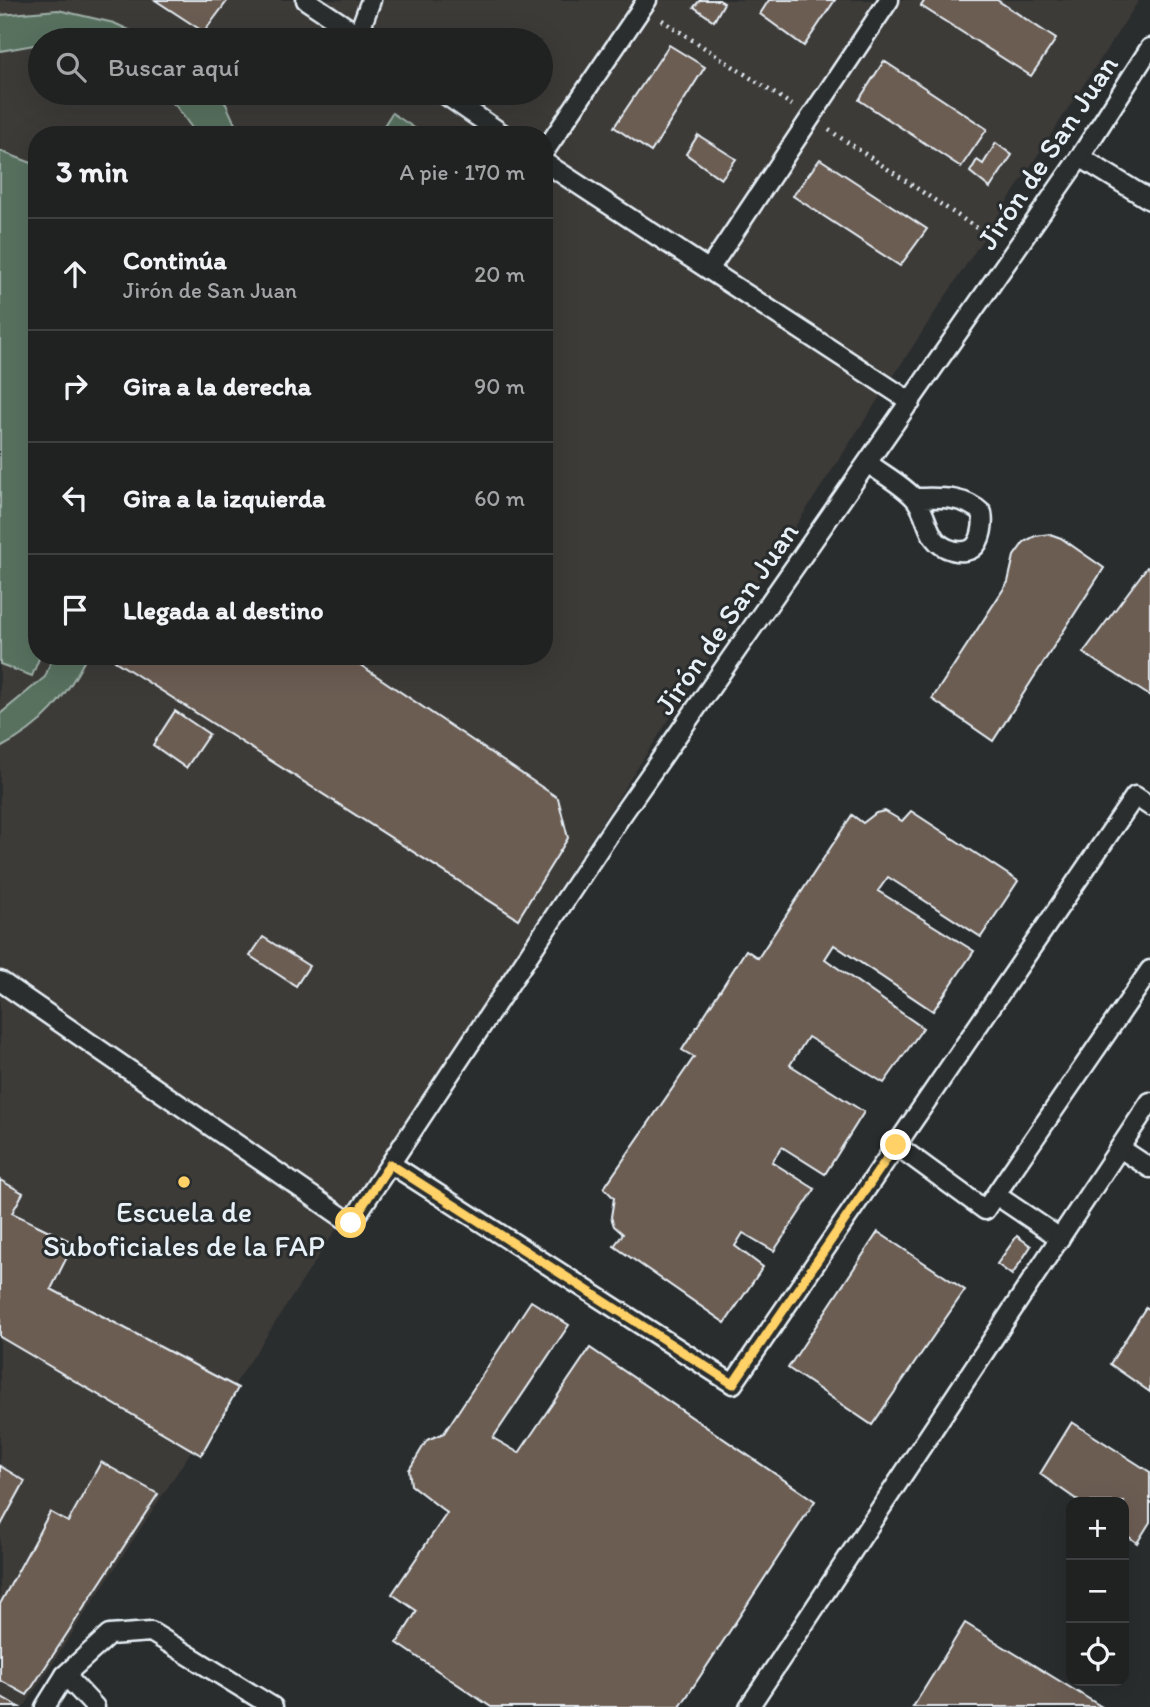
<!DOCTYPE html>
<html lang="es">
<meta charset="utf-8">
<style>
:root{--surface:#202222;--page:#282a2a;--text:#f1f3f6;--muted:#a2a4a5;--line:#3d3f40}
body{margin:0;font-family:Itim,sans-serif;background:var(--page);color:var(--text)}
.controls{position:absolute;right:21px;bottom:21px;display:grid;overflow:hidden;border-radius:14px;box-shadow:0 7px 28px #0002}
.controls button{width:63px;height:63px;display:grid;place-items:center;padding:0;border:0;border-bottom:2px solid var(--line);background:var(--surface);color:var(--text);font:35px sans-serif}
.stop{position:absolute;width:21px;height:21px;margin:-16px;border:5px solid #ffd166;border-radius:50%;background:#fff}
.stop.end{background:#ffd166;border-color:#fff;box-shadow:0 2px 7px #0008}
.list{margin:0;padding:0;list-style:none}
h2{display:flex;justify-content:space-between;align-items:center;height:91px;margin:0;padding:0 28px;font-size:30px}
h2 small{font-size:23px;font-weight:400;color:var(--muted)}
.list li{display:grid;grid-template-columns:46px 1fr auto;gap:21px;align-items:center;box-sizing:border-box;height:112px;padding:0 28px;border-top:2px solid var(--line)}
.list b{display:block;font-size:26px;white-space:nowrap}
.list p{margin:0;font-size:23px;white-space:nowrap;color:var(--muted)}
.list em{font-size:23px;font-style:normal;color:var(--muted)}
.icon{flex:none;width:38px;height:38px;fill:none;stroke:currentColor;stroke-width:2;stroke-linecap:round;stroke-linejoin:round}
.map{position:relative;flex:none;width:1150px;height:1707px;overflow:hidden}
.search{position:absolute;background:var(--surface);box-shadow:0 7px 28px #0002;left:28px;top:28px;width:525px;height:77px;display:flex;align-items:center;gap:18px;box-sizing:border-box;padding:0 24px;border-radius:38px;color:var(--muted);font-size:26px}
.panel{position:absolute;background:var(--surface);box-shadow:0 7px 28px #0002;left:28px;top:126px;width:525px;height:539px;border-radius:28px}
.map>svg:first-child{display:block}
.built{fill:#3e3b39;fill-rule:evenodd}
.green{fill:#59715e;stroke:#a0b1ab;stroke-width:2}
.building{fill:#6c5d53;stroke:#e8f1f8;stroke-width:2}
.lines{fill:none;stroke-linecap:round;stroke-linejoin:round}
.service-casing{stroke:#e8f1f8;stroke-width:23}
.path{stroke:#e8f1f8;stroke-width:4.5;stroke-dasharray:2 5;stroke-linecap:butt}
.service{stroke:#2a2d2e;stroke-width:18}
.route{stroke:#ffd166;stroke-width:9}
.poi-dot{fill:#ffd166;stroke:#2a2d2e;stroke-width:2.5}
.labels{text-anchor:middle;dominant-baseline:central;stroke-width:6;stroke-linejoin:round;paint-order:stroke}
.street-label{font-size:30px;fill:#e8f1f8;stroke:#2a2d2e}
.poi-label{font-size:30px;fill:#e8f1f8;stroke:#2a2d2e}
</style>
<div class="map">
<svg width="1150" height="1707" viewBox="0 0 1150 1707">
<rect width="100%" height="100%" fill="#2a2d2e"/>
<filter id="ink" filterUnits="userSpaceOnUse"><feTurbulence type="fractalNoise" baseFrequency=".0143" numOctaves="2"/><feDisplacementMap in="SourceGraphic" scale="14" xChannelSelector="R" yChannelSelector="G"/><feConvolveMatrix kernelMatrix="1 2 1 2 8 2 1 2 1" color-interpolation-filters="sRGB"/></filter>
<g filter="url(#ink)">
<!-- built -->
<path class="built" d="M0,0H1139L24,1707H0ZM40,40H541V93H40ZM37,135H544V656H37Z"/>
<!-- green -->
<g class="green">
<polygon points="58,10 114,23 151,40 40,40 40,44 0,51 0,15"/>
<polygon points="161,93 216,93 226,104 240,135 197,135 176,106"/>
<polygon points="392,113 425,135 378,135"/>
<polygon points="0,151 37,165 37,656 40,656 32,676 0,664"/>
<path d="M53,656H87C65,699 43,726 0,748V714L45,677Z"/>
</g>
<!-- building -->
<g class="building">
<polygon points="155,0 228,0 204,32"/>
<polygon points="700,0 719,0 724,3 714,21 694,7"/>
<polygon points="769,0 835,0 804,46 760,14"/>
<polygon points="925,0 997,0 1056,39 1031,76 921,6"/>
<polygon points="669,45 705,67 651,152 614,127"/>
<polygon points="884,61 987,129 961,167 859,100"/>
<polygon points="698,135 736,159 721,179 686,154"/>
<polygon points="996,143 1012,155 990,188 970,172 977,160 983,164"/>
<polygon points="820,159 927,229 900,266 793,196"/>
<polygon points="1050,534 1061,538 1104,568 993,741 932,699 1008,582 1014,556 1024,542 1035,536"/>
<polygon points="1147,567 1150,569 1150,696 1083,653"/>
<polygon points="119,656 347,656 558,798 568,838 518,919 115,661"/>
<polygon points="175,711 209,734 186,768 153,745"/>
<polygon points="885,811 902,821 911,811 1018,881 981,937 888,877 878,891 974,951 933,1011 834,945 825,959 923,1028 884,1083 808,1037 790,1065 864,1112 825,1174 782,1147 772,1162 815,1189 774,1251 743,1233 735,1246 763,1267 725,1323 614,1246 623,1234 614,1226 611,1217 614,1198 604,1188 694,1057 682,1050 746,950 758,958 852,815 863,823 876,813"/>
<polygon points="263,937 309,966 296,986 250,956"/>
<polygon points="0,1180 23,1193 12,1213 74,1243 51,1289 238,1388 201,1455 0,1337"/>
<polygon points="878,1232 965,1290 872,1425 788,1368"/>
<polygon points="1017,1236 1031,1246 1012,1275 997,1264"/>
<polygon points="531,1301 569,1325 493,1438 519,1453 590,1348 815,1501 680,1707 491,1707 397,1643 417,1611 392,1594 447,1513 411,1485 409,1470 427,1440 444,1433"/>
<polygon points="1146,1307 1150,1310 1150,1392 1110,1364"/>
<polygon points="1072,1422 1150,1472 1150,1522 1137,1543 1124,1533 1124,1502 1080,1502 1040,1474"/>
<polygon points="101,1462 158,1494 27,1695 0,1680 0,1604 50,1512 68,1522"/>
<polygon points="0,1466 25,1481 0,1527"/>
<polygon points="965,1623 1102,1707 913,1707"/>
<polygon points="0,1696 19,1707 0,1707"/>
</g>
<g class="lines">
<!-- service casing -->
<g class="service-casing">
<g id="service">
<polyline points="306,0 366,40"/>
<polyline points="358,35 371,0"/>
<polyline points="443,93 504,135"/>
<polyline points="544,152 647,0"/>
<polyline points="1080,157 1150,200"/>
<polyline points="544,162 911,402"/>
<polyline points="710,268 889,0"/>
<path d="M868,463C882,474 905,486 916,500C930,519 926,543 952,550C958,552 967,552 973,548C982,541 984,523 982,513C963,495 939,498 915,498"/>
<polyline points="0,981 351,1223 617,822 1080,157 1150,48"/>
<polyline points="896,1145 985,1210 1150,970"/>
<polyline points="1120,1148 1150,1168"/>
<polyline points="391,1164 733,1384 1135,796 1150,806"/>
<polyline points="996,1195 1060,1238"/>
<polyline points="65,1675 95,1707"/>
<polyline points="45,1707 65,1675 109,1635 151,1632 273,1707"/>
<polyline points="749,1707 1150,1102"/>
</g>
</g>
<!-- path -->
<g class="path">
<polyline points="662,20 792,105"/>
<polyline points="829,130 993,239"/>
</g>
<!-- service -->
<use href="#service" class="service"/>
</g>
</g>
<g class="lines" filter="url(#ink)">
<!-- route -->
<polyline class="route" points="351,1223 390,1164 733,1384 896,1145"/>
</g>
<!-- markers -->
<circle class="poi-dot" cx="184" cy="1182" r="7"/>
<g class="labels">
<!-- street labels -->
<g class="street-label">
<text transform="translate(1047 152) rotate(-56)">Jirón de San Juan</text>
<text transform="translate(726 618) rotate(-55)">Jirón de San Juan</text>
</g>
<!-- poi labels -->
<g class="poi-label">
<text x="184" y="1211">Escuela de<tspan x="184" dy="34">Suboficiales de la FAP</tspan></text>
</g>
</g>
</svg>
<div class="controls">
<button>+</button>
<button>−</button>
<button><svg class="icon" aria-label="locate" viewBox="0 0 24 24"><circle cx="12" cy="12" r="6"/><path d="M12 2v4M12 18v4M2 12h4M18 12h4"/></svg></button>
</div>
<div class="stop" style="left:351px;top:1223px"></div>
<div class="stop end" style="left:896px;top:1145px"></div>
<div class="search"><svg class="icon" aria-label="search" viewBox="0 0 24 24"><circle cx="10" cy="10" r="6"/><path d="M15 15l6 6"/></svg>Buscar aquí</div>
<section class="panel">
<h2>3 min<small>A pie · 170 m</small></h2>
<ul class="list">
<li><svg class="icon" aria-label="ahead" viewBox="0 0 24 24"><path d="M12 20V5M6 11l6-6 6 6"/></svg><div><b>Continúa</b><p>Jirón de San Juan</p></div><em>20 m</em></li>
<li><svg class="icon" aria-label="right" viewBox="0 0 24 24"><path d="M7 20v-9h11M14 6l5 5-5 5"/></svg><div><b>Gira a la derecha</b></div><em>90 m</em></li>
<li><svg class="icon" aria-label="left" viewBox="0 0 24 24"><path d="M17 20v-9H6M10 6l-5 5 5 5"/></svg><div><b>Gira a la izquierda</b></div><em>60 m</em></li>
<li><svg class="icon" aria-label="arrive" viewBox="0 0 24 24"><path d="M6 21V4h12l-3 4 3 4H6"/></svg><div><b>Llegada al destino</b></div></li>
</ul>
</section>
</div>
